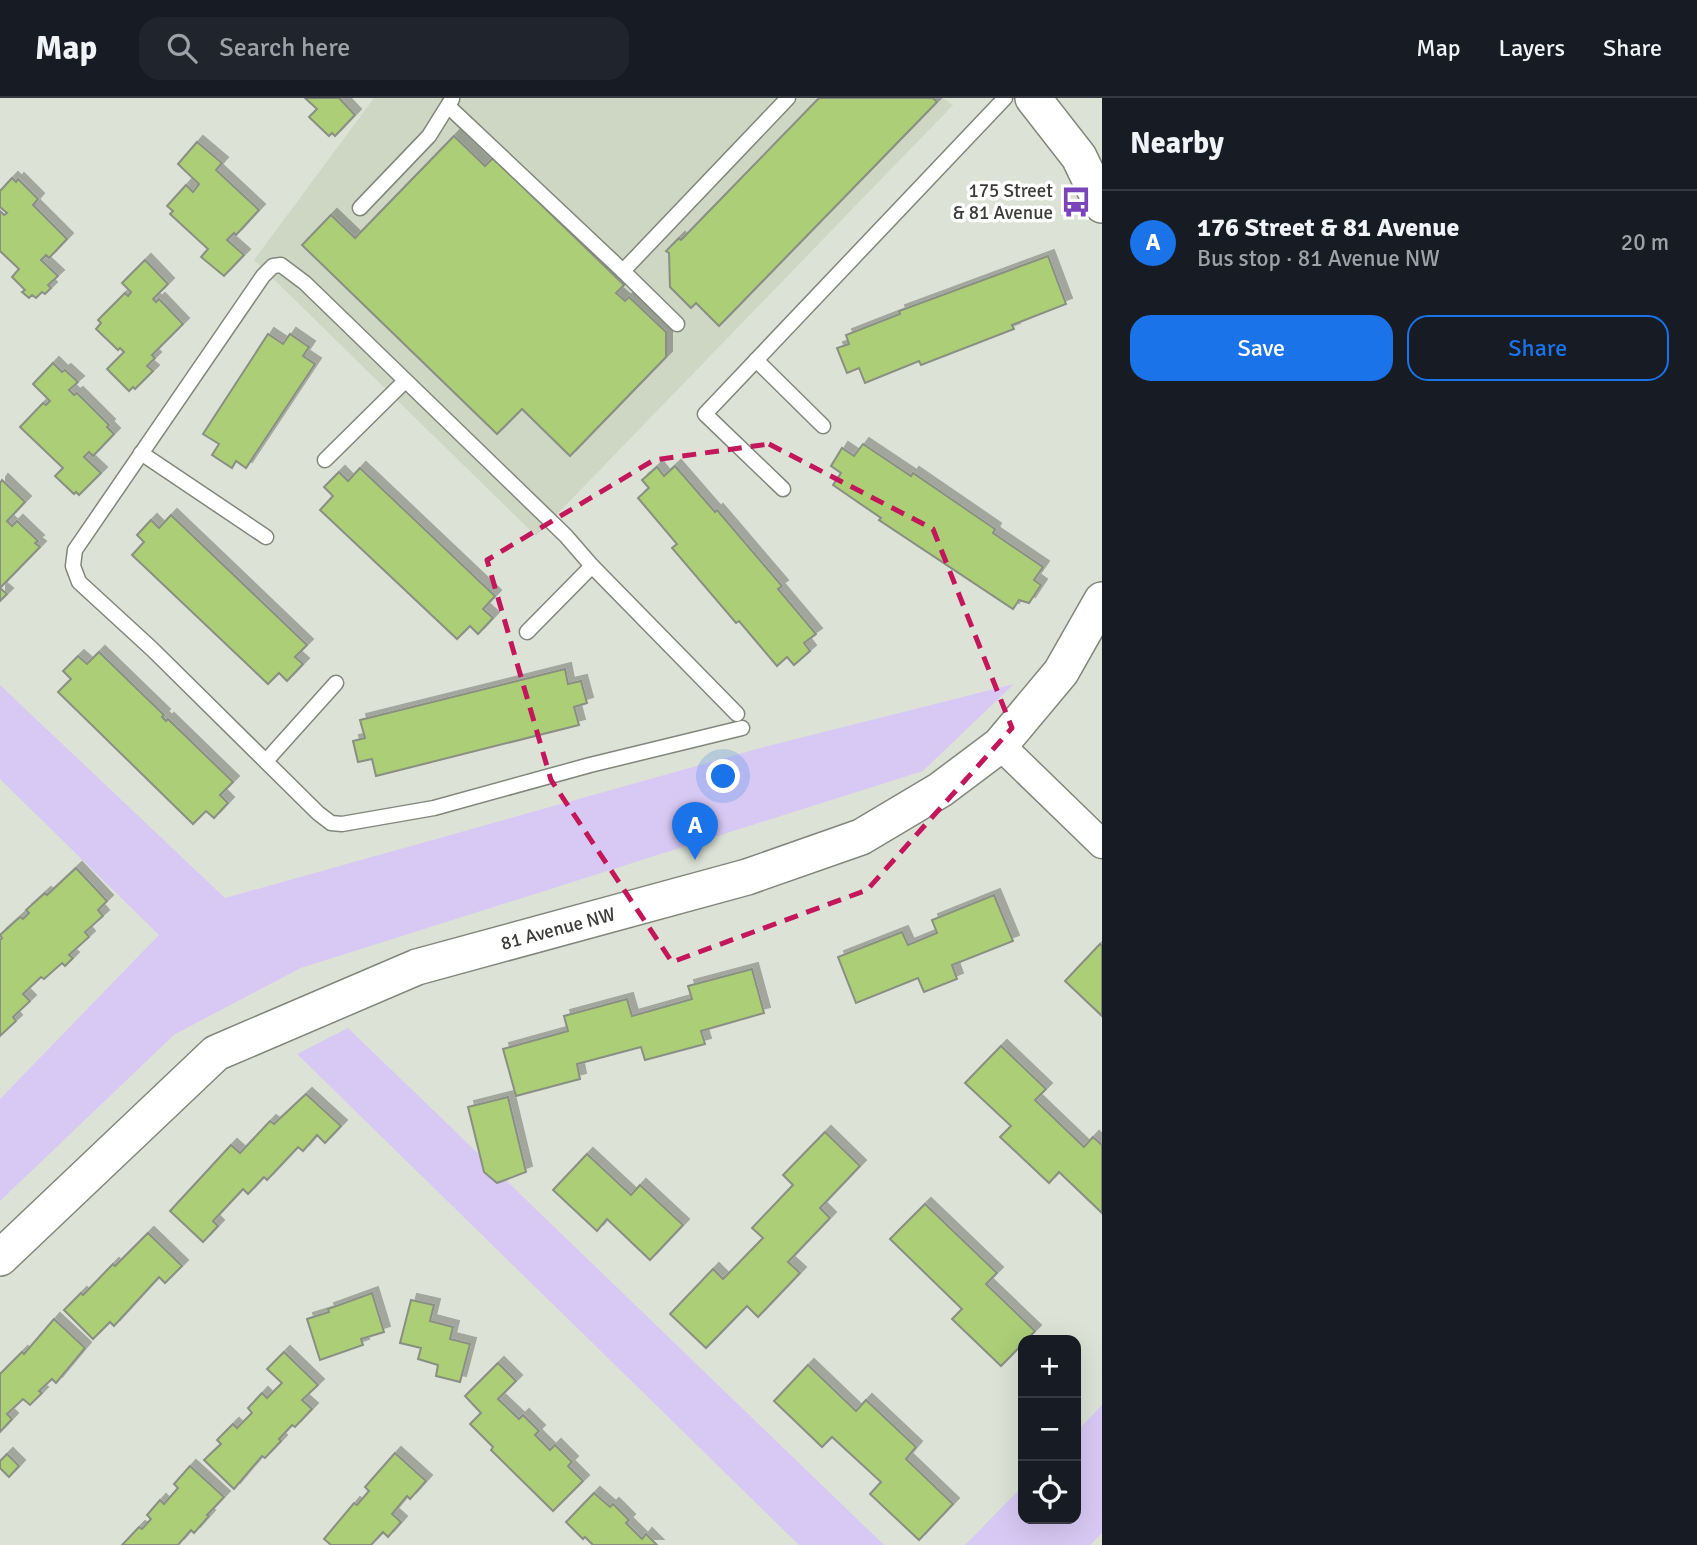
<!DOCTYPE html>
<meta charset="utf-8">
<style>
:root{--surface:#171b24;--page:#20242c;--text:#f1f3f6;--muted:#9ea1a6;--line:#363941;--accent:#1a73e8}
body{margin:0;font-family:Signika,sans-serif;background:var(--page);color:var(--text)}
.controls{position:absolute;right:21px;bottom:21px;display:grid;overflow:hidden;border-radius:14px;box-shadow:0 7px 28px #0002}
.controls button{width:63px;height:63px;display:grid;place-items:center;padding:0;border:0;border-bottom:2px solid var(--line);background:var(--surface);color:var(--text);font:35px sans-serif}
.you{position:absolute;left:724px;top:679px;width:24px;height:24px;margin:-18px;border:5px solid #fff;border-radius:50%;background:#1a73e8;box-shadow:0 0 0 10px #1a73e833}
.badge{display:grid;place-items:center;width:46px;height:46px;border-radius:50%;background:var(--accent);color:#fff;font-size:23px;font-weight:700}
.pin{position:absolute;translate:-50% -58px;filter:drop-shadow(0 2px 4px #0008)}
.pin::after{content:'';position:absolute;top:37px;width:24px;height:21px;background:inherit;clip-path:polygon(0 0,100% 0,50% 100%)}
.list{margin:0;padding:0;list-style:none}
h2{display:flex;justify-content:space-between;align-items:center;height:91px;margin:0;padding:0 28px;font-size:30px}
h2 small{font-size:23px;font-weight:400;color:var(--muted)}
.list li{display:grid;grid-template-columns:46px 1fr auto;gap:21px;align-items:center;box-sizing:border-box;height:105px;padding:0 28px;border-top:2px solid var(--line)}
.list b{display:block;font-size:26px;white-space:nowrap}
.list p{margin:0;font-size:23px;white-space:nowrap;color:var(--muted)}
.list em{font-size:23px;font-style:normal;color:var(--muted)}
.actions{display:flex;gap:14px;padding:21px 28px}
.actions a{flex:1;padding:16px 0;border:2px solid var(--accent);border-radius:21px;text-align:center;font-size:24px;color:var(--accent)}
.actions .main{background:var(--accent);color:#fff}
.icon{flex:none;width:38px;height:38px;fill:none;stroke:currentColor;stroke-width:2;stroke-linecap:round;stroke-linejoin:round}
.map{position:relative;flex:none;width:1102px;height:1447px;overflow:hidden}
header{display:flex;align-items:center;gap:42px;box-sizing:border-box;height:98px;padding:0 35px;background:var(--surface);border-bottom:2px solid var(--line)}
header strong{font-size:33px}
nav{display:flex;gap:38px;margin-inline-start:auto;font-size:24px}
.search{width:490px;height:63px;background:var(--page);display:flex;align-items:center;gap:18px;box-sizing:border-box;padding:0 24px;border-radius:21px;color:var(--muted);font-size:26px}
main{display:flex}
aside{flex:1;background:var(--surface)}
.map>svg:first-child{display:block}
.built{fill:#ced6c4}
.green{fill:#d8c9f4}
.building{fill:#abce76;stroke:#8a8f84;stroke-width:2;filter:url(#shadow)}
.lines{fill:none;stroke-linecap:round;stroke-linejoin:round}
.service-casing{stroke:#82877c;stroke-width:17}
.minor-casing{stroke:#82877c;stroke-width:31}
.tertiary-casing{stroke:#82877c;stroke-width:38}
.service{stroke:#fff;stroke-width:14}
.minor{stroke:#fff;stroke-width:28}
.tertiary{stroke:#fff;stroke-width:35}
.marked{fill:none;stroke:#c2185b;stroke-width:5;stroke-dasharray:14 9;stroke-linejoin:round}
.labels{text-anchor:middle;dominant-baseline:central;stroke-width:7;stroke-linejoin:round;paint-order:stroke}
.poi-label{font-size:19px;fill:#3b3d39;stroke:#fff;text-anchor:end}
.street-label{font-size:19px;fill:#3b3d39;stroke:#fff}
</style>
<header>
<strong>Map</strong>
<div class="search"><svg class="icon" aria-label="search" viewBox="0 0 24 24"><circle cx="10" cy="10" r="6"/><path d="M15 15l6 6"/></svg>Search here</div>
<nav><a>Map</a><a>Layers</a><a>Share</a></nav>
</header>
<main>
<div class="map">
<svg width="1102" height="1447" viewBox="0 0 1102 1447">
<defs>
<filter id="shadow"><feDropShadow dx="6" dy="-6" stdDeviation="0" flood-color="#0004"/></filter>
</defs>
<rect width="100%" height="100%" fill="#dde2d6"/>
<!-- built -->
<polygon class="built" points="374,0 943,0 953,7 536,438 254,162"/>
<!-- green -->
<g class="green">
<polygon points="1014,586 923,673 301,870 175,936 0,1103 0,1001 159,837 0,681 0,587 225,800 768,648"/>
<polygon points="348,930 884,1447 799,1447 297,956"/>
<polygon points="1102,1307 1102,1435 1090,1447 965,1447 1023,1388 1023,1421 1076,1421 1076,1334"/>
</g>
<!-- building -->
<g class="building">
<polygon points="305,0 339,0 355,17 335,38 332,35 329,38 309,19 317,11"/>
<polygon points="819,0 933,0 937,4 719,228 696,205 691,210 670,189 669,155 666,153 679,140 681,142"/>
<polygon points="454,38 485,68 493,60 624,187 616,195 625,203 629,199 666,234 666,259 570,358 522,311 497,336 302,147 331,117 355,140"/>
<polygon points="197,44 222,65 216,72 259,112 236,137 234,135 227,142 244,157 224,178 201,159 208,151 170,116 173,113 167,108 186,87 193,94 199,86 178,66"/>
<polygon points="12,80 16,84 18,81 38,101 33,107 67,141 49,160 46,157 41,162 58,178 48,187 51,190 45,196 42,194 36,200 32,197 29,200 22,194 25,192 12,179 19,171 0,153 0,113 4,117 7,115 0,109 0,93"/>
<polygon points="1048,158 1066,206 1012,227 1014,231 921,267 919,263 865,285 859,270 847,275 837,250 849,246 846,237 900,216 899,213"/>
<polygon points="145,162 168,186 153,201 156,204 159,201 183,226 152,257 155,260 147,268 153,273 135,291 133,289 129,293 107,271 124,254 120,250 118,252 96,231 101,225 98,222 125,195 128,198 131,194 122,185"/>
<polygon points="268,236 283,246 290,236 309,249 303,258 315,266 246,370 236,363 232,370 212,357 219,346 203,336"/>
<polygon points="53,265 62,274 65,272 78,284 69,292 74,297 77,295 109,327 107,329 114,336 93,358 89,354 84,359 101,375 79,397 76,394 74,396 55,378 63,370 20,329 43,305 46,307 50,303 33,286"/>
<polygon points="863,346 911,378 913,375 995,431 993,435 1043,469 1034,482 1041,487 1029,505 1019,502 1013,511 879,422 881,420 833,387 841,375 831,368 842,350 854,358"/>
<polygon points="675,368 715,414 717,412 782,488 778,491 816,536 804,545 810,553 794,567 787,559 777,568 739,523 736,525 672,450 677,446 638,400 649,390 642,382 657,369 664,378"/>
<polygon points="360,370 495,498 483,511 493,520 478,536 470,528 457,541 320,412 333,398 324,389 339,374 348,383"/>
<polygon points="2,382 25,404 7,423 12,428 17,423 38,443 35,445 40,449 0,490 7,496 0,503 0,385"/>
<polygon points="171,417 307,547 295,559 303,566 287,583 279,575 268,586 132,457 144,444 137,437 151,422 159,430"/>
<polygon points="99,554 164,617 162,619 166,623 168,621 233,684 220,697 228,705 214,720 206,713 193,726 58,594 71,581 63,573 78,558 87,566"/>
<polygon points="565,571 568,586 581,583 587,605 574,609 579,627 376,678 372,661 358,664 353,643 365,640 360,622"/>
<polygon points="76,770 107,803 98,812 103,818 85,834 89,839 69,857 73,860 65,868 62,865 44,881 41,879 23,896 30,903 13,919 16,923 0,938 0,842 2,840 0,837 20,819 23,821 29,815 26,812 45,795 47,797"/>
<polygon points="994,797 1013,843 952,867 957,881 924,894 918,880 856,905 838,859 902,834 908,847 937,835 932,822"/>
<polygon points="1100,846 1102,848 1102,918 1065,883"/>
<polygon points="752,871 764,915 701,933 705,946 645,962 641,949 577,966 580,981 516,998 503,951 568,933 564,918 627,901 632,918 692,901 688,888"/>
<polygon points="1001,948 1046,991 1035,1002 1084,1049 1093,1039 1102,1047 1102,1115 1059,1074 1049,1085 1000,1039 1011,1028 965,985"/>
<polygon points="306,996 341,1028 325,1045 317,1037 303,1053 298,1049 267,1082 264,1079 248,1096 243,1091 213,1123 218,1128 203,1144 170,1113 231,1047 240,1055 270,1023 274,1026"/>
<polygon points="508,999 526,1074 497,1085 484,1074 468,1009"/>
<polygon points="825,1034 860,1068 820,1110 830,1120 788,1164 800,1175 758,1219 747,1208 706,1250 670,1216 713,1171 723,1181 763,1140 752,1130 793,1087 783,1077"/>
<polygon points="587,1056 631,1097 640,1087 683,1127 650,1162 607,1121 597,1133 553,1092"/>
<polygon points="925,1106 997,1175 986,1186 1035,1233 1001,1268 952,1221 962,1211 890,1141"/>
<polygon points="148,1135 182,1168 165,1185 159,1179 114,1228 110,1224 93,1241 64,1212 81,1195 83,1197 113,1166 115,1168"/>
<polygon points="372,1195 384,1234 361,1241 363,1247 320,1262 307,1221 329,1214 328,1211"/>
<polygon points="411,1202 434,1207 430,1223 453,1229 450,1241 470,1246 460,1284 436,1278 438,1267 418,1261 421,1250 400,1245"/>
<polygon points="54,1221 85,1250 56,1285 52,1281 39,1293 42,1295 30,1307 23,1301 7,1316 12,1321 0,1334 0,1276 22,1254 24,1256"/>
<polygon points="284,1254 318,1287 302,1302 312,1311 295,1329 292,1327 279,1341 281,1343 265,1360 262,1358 234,1391 204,1362 221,1346 217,1342 233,1326 237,1330 252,1315 248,1310 262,1295 267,1300 282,1285 267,1271"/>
<polygon points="498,1265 516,1283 498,1301 519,1321 523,1317 539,1333 535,1337 550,1352 555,1347 572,1364 568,1368 583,1383 553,1413 491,1352 493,1349 470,1326 481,1315 465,1298"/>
<polygon points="808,1267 856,1313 866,1302 916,1349 906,1361 953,1406 919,1442 870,1396 881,1384 832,1339 822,1349 774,1303"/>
<polygon points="395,1355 426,1383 410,1401 407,1398 392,1416 401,1424 388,1439 383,1434 371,1447 331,1447 324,1441 354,1405 357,1407 369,1393 365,1389"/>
<polygon points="7,1356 19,1368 9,1379 0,1370 0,1363"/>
<polygon points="190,1368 224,1399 207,1417 209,1418 194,1435 191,1432 178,1447 122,1447 139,1429 142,1431 151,1421 147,1417 160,1402 164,1406 178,1390 174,1386"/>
<polygon points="594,1395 610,1409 613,1406 629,1422 626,1425 642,1441 646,1436 657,1447 593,1447 585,1439 583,1441 566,1424"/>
</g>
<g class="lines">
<!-- service casing -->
<g class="service-casing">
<g id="service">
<polyline points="448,8 623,173 788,0"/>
<polyline points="360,110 429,38 452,1"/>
<polyline points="623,173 677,226"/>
<polyline points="756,262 823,328"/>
<polyline points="141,355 266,439"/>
<polyline points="325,362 405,283"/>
<polyline points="783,391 705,316 1005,0"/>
<polyline points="527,534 592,468"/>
<polyline points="737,616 592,468 566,438 305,185 281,167 273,168 263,178 75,452 73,468 79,484 152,551 318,715 331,725 342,726 434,710 590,667 742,630"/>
<polyline points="266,663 336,585"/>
</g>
</g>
<!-- minor casing -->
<g class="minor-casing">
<polyline id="minor" points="1000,647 1102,746"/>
</g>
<!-- tertiary casing -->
<g class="tertiary-casing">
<g id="tertiary">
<polyline points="1033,0 1079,59 1102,107"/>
<polyline points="0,1160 216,955 417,869 747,779 861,739 940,692 1000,647 1061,574 1102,502"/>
</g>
</g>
<!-- service -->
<use href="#service" class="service"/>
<!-- minor -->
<use href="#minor" class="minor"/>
<!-- tertiary -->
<use href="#tertiary" class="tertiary"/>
</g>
<!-- marked area -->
<path class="marked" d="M769,346L933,431L1012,630L867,792L672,864L551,682L487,462L654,362Z"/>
<!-- icons -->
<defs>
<g id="bus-bare" transform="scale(2.415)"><path d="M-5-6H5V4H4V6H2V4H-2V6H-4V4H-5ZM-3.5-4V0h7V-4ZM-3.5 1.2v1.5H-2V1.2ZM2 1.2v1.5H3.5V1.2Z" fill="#7a44bb" stroke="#fff" stroke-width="2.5" paint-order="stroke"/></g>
</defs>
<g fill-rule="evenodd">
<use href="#bus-bare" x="1076" y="104"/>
</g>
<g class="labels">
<!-- poi labels -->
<g class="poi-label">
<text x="1053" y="93">175 Street<tspan x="1053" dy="22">&amp; 81 Avenue</tspan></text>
</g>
<!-- street labels -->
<g class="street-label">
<text transform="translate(558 831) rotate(-15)">81 Avenue NW</text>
</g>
</g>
</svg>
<div class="controls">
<button>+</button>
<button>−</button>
<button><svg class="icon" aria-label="locate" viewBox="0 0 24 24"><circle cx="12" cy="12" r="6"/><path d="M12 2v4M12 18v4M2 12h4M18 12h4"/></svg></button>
</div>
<div class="you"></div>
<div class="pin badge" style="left:695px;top:762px">A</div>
</div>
<aside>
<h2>Nearby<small></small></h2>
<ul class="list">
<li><span class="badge">A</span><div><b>176 Street &amp; 81 Avenue</b><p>Bus stop · 81 Avenue NW</p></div><em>20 m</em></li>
</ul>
<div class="actions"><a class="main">Save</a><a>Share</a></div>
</aside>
</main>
